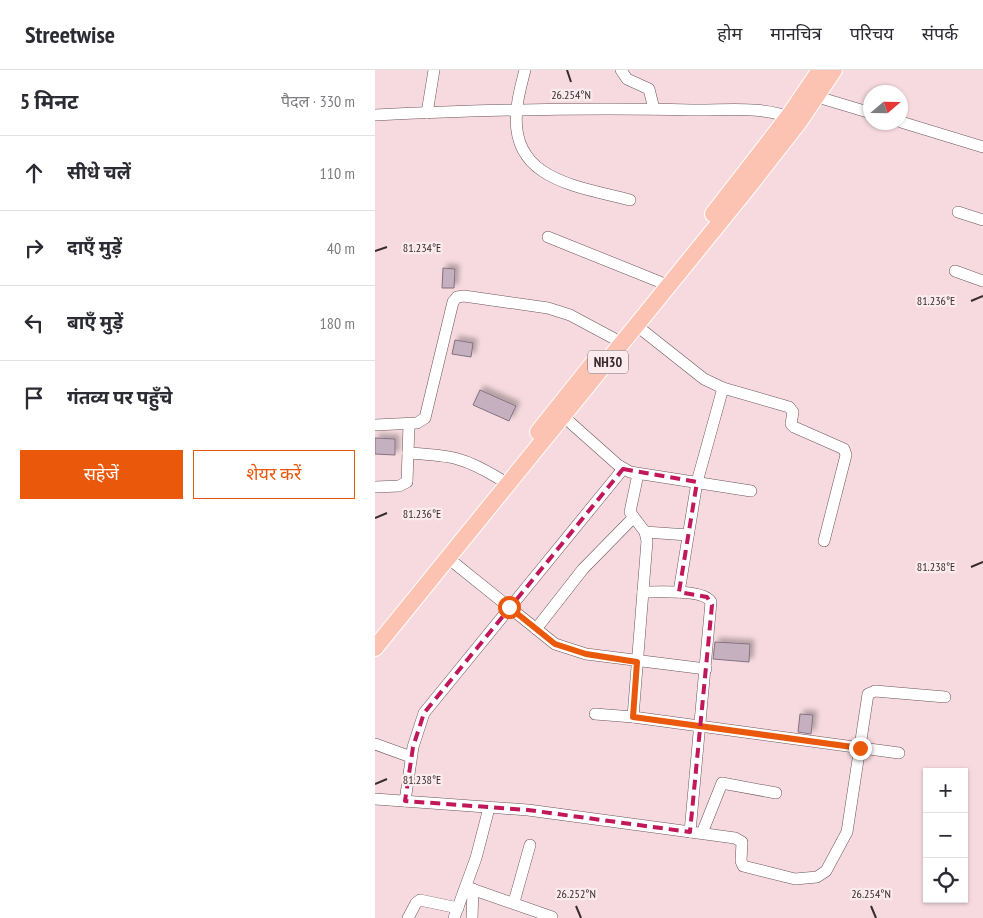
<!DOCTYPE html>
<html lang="hi">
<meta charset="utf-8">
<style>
:root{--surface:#fff;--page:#f7f7f7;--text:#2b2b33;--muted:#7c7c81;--line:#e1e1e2;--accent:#ea580c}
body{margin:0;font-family:"PT Sans Narrow","Noto Sans Devanagari",sans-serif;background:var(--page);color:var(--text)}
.controls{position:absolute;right:15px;bottom:15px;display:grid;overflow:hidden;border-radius:0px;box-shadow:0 1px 4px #0004}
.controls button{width:45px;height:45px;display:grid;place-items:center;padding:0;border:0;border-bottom:1px solid var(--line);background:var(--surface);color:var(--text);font:25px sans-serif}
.compass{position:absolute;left:488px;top:15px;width:45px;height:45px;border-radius:50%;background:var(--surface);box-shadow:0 1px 4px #0004;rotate:70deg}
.stop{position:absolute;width:15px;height:15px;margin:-11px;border:4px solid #ea580c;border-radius:50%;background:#fff}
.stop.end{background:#ea580c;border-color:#fff;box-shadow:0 1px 5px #0008}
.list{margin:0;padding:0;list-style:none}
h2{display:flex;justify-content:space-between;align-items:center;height:65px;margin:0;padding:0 20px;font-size:21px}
h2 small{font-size:16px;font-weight:400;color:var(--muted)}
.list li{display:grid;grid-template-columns:32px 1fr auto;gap:15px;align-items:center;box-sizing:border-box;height:75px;padding:0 20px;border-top:1px solid var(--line)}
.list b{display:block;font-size:19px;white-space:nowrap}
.list em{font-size:16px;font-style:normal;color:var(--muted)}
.actions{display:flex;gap:10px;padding:15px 20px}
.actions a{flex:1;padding:11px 0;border:1px solid var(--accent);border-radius:0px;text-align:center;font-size:18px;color:var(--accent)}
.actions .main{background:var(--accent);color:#fff}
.icon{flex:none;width:28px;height:28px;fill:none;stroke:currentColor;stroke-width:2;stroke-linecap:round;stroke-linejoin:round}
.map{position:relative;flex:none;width:608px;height:848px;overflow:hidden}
header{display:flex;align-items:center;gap:30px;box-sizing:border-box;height:70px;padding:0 25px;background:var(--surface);border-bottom:1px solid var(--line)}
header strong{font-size:24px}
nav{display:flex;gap:28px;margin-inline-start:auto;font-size:18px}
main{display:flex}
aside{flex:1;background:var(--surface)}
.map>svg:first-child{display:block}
.building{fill:#c5b0bf;stroke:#84717f;filter:url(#shadow)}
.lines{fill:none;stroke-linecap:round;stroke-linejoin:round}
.minor-casing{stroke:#6c5559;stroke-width:12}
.highway-casing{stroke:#fff;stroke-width:18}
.minor{stroke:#fff;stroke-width:11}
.highway{stroke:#fcc3b2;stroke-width:16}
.route{stroke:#ea580c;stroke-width:6}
.marked{fill:none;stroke:#c2185b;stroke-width:4;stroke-dasharray:10 6;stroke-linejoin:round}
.ticks{fill:none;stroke:#362b2d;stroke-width:2}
.labels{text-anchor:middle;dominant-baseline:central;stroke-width:4.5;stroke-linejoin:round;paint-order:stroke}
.shield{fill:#fcebee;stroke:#716567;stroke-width:1}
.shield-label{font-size:14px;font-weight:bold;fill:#362b2d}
.ticks-label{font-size:12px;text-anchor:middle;fill:#362b2d;stroke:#fcebee;stroke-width:4.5;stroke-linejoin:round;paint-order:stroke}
</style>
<header>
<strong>Streetwise</strong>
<nav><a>होम</a><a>मानचित्र</a><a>परिचय</a><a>संपर्क</a></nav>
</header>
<main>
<aside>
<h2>5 मिनट<small>पैदल · 330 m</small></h2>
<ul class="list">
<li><svg class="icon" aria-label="ahead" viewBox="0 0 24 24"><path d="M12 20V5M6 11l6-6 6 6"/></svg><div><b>सीधे चलें</b></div><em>110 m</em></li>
<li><svg class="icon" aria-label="right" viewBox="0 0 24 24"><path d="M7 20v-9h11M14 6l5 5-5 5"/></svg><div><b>दाएँ मुड़ें</b></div><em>40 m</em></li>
<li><svg class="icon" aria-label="left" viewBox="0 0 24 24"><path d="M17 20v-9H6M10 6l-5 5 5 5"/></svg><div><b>बाएँ मुड़ें</b></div><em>180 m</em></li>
<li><svg class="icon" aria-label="arrive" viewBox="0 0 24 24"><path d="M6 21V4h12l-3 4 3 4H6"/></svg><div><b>गंतव्य पर पहुँचे</b></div></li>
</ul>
<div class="actions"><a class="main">सहेजें</a><a>शेयर करें</a></div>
</aside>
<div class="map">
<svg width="608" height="848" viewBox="0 0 608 848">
<defs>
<filter id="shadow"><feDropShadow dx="4" dy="-4" stdDeviation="2.5" flood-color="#0004"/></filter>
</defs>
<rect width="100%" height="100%" fill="#f6dadf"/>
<!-- building -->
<g class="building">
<polygon points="68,198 80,199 79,218 67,218"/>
<polygon points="80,270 98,273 96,287 77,284"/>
<polygon points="105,320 141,336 134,351 98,335"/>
<polygon points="0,368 20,369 20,385 0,384"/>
<polygon points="340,572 375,574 374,592 338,589"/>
<polygon points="425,644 438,645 436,664 423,662"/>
</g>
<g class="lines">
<!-- minor casing -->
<g class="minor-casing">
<g id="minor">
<path d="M150,0C147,12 143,25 142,38C133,110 202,116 255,130"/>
<polyline points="246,0 252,9 274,19 279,39"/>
<polyline points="436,25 496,43"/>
<polyline points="52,43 59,0"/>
<path d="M0,45C106,40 209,37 316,40C348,41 388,35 418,49"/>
<polyline points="526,52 608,77"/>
<polyline points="583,142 608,150"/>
<polyline points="173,167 285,212"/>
<polyline points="580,201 608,211"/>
<polyline points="262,256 329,309 348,318 414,337 418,342 416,354 419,357 469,379 471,385 449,471"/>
<polyline points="189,347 243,395 255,402 376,421"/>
<polyline points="0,355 42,353 50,348 78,232 82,227 89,226 173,238 195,245 238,268"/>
<path d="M33,383C76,386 87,386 125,409"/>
<polyline points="0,417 24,416 32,412 34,354"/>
<polyline points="270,462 313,465"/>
<polyline points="73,488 180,574 211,584 331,599"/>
<path d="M268,522C282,522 329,519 336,532L315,762"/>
<polyline points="304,522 322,412 348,318"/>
<polyline points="161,559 208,499 258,448"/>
<polyline points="220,644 258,647 524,683"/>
<polyline points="258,647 272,471 270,462 255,442 263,404"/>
<polyline points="0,674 36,687"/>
<polyline points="0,729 153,740 360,768 367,772 366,791 368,796 420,809 442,807 451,801 472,762 493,624 500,621 570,627"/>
<polyline points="30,731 38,677 49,643 248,399"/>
<polyline points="327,763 347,713 401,723"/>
<polyline points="91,817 177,847"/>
<polyline points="139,832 155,775"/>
<polyline points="33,848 41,833 45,830 83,838"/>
<polyline points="79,848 101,788 114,738"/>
<polyline points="97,848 98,819"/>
</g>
</g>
<!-- highway casing -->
<g class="highway-casing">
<g id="highway">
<polyline points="338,144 413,47 445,0"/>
<polyline points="163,362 218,293"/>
<polyline points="0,578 371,120 424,52 459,0"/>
</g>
</g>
<!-- minor -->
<use href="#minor" class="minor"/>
<!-- highway -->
<use href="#highway" class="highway"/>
</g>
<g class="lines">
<!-- route -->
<polyline class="route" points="134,537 180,574 211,584 262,592 258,647 485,678"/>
</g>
<!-- marked area -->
<path class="marked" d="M248,399L322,412L304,522L332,527L337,535L315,762L153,740L30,731L38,677L49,643Z"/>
<!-- ticks -->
<path class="ticks" d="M192,0L196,12M0,181L12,177M596,231L608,226M0,448L12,443M596,497L608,492M0,714L12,709M201,836L206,848M496,836L501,848"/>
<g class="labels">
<!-- shield labels -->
<rect class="shield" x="213" y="280.5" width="40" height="23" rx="4"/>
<g class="shield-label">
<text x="233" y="292">NH30</text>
</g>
</g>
<g class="ticks-label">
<text x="196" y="29">26.254°N</text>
<text x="47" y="182">81.234°E</text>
<text x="561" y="235">81.236°E</text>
<text x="47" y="448">81.236°E</text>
<text x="561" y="501">81.238°E</text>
<text x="47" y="714">81.238°E</text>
<text x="201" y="828">26.252°N</text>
<text x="496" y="828">26.254°N</text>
</g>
</svg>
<div class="controls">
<button>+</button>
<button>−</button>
<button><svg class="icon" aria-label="locate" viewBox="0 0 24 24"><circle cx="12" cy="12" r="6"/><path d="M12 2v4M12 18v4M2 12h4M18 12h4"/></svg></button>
</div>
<svg class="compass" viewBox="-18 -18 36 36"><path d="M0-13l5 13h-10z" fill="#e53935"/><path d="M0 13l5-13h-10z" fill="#7c7c81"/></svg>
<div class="stop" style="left:134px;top:537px"></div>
<div class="stop end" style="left:485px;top:678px"></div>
</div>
</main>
